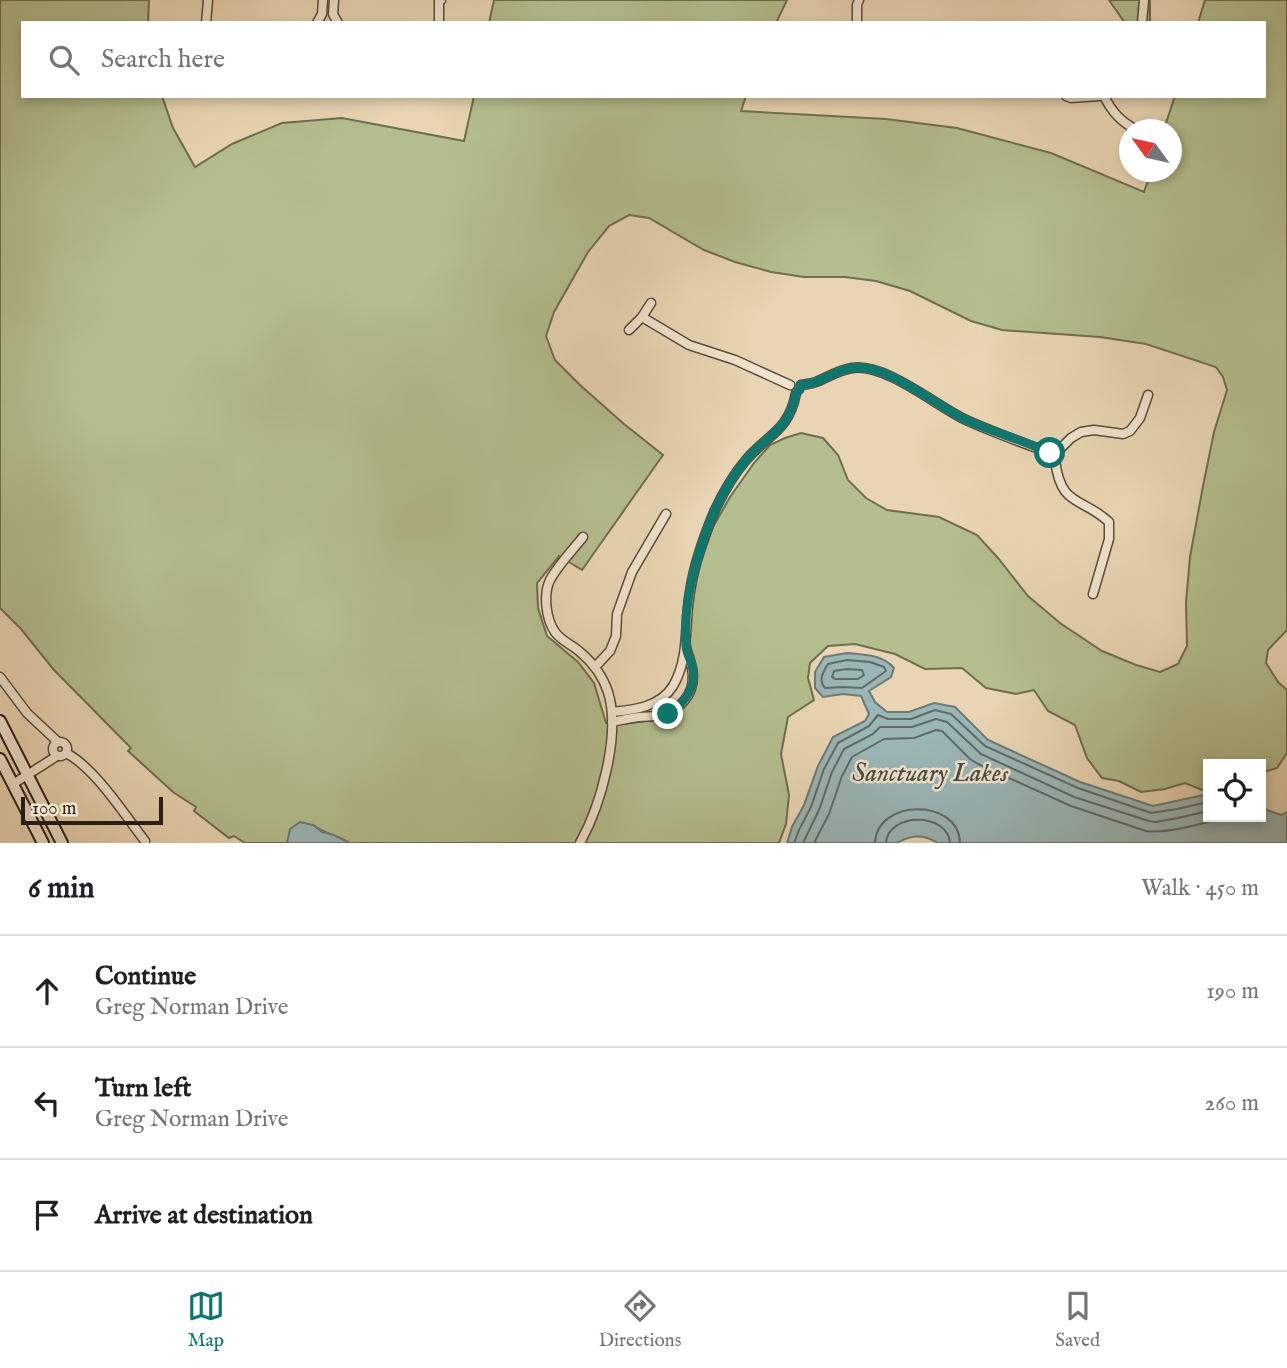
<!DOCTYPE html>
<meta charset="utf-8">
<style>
:root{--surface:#fff;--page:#f2f2f2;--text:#202124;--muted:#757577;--line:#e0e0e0;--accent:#0f766e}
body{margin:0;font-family:"IM FELL English",serif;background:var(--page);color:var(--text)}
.controls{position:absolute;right:21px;bottom:21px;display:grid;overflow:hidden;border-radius:0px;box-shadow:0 4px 10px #0003}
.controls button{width:63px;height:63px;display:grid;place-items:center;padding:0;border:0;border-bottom:2px solid var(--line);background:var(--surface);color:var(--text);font:35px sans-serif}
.compass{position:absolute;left:1119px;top:119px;width:63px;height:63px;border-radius:50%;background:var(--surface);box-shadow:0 4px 10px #0003;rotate:303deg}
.scale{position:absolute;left:21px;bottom:18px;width:142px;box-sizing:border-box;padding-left:7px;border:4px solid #291f15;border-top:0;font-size:19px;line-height:24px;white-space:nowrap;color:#291f15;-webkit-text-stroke:5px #f1e4ce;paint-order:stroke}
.stop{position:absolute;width:21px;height:21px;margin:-16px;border:5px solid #0f766e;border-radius:50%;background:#fff}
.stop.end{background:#0f766e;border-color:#fff;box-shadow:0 2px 7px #0008}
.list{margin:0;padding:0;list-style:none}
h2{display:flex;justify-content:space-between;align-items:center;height:91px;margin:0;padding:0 28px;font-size:30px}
h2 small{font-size:23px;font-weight:400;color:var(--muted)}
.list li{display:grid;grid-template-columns:46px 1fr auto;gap:21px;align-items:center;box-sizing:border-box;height:112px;padding:0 28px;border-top:2px solid var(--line)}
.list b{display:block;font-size:26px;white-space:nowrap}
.list p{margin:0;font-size:23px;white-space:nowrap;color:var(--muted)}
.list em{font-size:23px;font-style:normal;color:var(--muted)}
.icon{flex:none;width:38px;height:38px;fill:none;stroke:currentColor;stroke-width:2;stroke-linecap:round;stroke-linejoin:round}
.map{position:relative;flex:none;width:1287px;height:843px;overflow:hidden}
.search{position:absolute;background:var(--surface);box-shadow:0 4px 10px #0003;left:21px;right:21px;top:21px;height:77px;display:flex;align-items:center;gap:18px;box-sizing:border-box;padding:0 24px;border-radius:0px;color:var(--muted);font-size:26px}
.sheet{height:427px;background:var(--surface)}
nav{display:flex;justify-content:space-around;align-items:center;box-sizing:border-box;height:98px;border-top:2px solid var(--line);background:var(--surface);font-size:19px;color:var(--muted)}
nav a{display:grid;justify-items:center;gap:4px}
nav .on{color:var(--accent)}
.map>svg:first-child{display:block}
.grass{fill:#b4be8e;stroke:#6e6e52;stroke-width:2;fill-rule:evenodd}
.park{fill:url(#park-tufts);stroke:#6e6e52;stroke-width:2}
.water{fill:#9ab6b6;stroke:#6d7a76;stroke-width:2}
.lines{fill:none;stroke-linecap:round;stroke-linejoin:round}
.shore{stroke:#626a66;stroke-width:2}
.street-casing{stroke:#594c3c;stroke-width:11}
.secondary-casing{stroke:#291f15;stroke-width:14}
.street{stroke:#f1e4ce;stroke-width:8}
.secondary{stroke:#f1e4ce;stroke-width:10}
.route{stroke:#0f766e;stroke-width:9}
.labels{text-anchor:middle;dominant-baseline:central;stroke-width:5;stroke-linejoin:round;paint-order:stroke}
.water-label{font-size:26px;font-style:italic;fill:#4b4c45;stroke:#f1e4ce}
</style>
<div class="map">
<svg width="1287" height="843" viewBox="0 0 1287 843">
<defs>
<pattern id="park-tufts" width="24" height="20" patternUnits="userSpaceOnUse" patternTransform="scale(1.75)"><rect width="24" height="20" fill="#b4be8e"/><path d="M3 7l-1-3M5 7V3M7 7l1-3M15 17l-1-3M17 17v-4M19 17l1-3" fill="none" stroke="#9ba37a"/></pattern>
</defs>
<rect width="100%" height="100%" fill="#e9d5b3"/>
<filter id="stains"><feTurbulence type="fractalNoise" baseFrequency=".00286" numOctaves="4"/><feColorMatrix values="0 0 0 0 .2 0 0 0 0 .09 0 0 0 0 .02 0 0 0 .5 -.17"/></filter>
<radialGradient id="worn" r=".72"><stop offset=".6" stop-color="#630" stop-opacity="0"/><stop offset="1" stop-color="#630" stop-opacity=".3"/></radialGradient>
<!-- grass -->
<g class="grass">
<path d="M0,0H149L148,23H23V96H162L173,128L195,167L232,144L282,123L342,118L464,141L474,96H746L741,111L886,119L957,128L1051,153L1144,192L1151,172H1172V130L1164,129L1175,96H1264V23H1198L1205,0H1287V630L1268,650L1266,663L1278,682L1287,690V753L1277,768L1261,773V764H1208V788L1202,790L1185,783L1165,789L1141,792L1119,781L1102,778L1087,758L1075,725L1048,711L1034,690L1016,694L986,688L962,668L925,669L895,654L855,644L828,646L810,663L808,678L814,700L788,717L781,754L789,795L786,824L779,843H350C337,836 324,833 313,825L287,841V843H245L234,836L229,838L194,811L196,807L173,792L128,751L131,748L54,670L21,629L0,608ZM629,215L649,218L704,250L735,262L771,272L804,277H845L876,281L910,291L971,321L1002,330L1100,337L1146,344L1216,367L1223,377L1227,390L1214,432L1203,486L1190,557L1186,602L1187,646L1178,664L1160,672L1136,665L1102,651L1060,623L1028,596L998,558L977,535L939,517L887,510L866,498L848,480L838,455L823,438L801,433L785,438L770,445L754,463L730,497L713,527L699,567L692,601L689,636L696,679L690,696L672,717L625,724L606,723L594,683L578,662L547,636L538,608L537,583L559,556L582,570L663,455L624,424L580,385L555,360L546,336L554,312L588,252L609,226Z"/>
<polygon points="494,0 787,0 776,23 489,23"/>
</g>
<!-- park -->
<polygon class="park" points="1109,0 1150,0 1150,23 1125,23"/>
<!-- water -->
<g class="water">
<path d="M847,653C864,655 882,654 894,668L891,677L869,691L875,702L887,712H909L934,703L955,707L988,740L1080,782L1153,806L1208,794V817H1261V804L1267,810L1281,815L1287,812V843H938C924,834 911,834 897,843H787L792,827L804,805L818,766L833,737L865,721L869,714L861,696L843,694L823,697L815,688V672L824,657Z"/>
<polygon points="300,822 313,825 322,832 334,835 350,843 287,843 290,829"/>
</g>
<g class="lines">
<!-- shore -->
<g class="shore">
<path d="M847,660L870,662L884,667L886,671L862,688L843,687L825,688C818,681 823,672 828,664Z"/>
<polygon points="847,669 862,670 864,675 858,679 835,679 832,677 834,671"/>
<polyline points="794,843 799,830 811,807 824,769 838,743 869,726 878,715 888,719 911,719 935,710 951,714 985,746 1078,788 1151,813 1177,809 1208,802"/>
<polyline points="803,843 819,810 832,772 844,749 873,734 880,727 912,727 936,719 947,722 981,754 1074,797 1149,821 1156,822 1178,818 1208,811"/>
<path d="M814,843L829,814L842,776L852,757L884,739L914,738L936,730L942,731L970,759L978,764L1071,806L1146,831C1163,834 1206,824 1221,817"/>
<path d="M875,843C877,798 959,798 960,843"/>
<path d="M886,843C888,812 948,812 950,843"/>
</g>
<!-- street casing -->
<g class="street-casing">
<g id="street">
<polyline points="334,0 333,14 338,23"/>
<polyline points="206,23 208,0"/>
<polyline points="317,23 322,14 323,0"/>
<polyline points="439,23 439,1 441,0"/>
<polyline points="857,23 857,5 859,0"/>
<polyline points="1142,23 1144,0"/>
<polyline points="1066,96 1071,98 1099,96"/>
<path d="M1104,96C1112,112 1121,122 1137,130"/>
<polyline points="642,317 689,345 735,360 790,385"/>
<polyline points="629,330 642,317 651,303"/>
<path d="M801,385C806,384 811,384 816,382C828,377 839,370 852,368C885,363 934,404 964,419C992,432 1021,442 1050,453"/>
<polyline points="1059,450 1071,438 1081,432 1094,430 1123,434 1130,431 1140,418 1148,395"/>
<path d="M1055,460C1061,508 1081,496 1109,522V539L1093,594"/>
<polyline points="595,667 610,651 616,636 617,614 632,572 666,514"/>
<polyline points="0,677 27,713 58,742"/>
<path d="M612,712C634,710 660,707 673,686C690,657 684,624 690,592C694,564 704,536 715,510C723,493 733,475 746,460C767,435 789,431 796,393"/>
<path d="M612,722C621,720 630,718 639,717C649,716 658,717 667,714C674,712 679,706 684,701C698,685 693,666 686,649"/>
<circle cx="60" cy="749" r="7"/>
<path d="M66,753C95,768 124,814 145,841"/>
<polyline points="13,784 57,756"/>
<path d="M580,843C601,805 621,734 608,692C603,677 592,662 580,652C573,645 561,641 555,632C546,619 543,595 550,580C558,565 572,551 583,537"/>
</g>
</g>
<!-- secondary casing -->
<g class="secondary-casing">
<g id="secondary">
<polyline points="0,721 62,843"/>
<polyline points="0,759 43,843"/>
</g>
</g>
<!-- street -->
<use href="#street" class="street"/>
<!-- secondary -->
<use href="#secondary" class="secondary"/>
</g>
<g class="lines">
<!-- route -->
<path class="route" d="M668,714C685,702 698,687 692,665C690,658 686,652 686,645C684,617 689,587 697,560C707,525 722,488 746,460C767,434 789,431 796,393L800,390V385C806,384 811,384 816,382C828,377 839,370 852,368C886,363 934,404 964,419C992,432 1024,440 1050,453"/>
</g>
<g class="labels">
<!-- water labels -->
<g class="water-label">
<text x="930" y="773">Sanctuary Lakes</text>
</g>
</g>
<rect width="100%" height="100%" filter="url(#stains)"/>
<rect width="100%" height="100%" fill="url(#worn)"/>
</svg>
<div class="controls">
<button><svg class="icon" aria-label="locate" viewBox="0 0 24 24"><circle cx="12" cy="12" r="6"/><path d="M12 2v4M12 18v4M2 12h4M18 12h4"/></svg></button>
</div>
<svg class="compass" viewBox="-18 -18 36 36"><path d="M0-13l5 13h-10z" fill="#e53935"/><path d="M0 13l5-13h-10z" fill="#757577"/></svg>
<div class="scale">100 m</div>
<div class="stop" style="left:1050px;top:453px"></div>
<div class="stop end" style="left:668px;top:714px"></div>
<div class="search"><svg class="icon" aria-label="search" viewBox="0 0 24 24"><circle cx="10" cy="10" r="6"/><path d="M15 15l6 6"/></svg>Search here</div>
</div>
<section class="sheet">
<h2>6 min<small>Walk · 450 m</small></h2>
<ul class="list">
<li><svg class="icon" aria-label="ahead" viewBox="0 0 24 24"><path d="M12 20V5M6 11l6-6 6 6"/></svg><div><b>Continue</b><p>Greg Norman Drive</p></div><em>190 m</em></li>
<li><svg class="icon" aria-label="left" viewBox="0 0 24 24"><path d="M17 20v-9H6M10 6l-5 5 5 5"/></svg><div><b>Turn left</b><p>Greg Norman Drive</p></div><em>260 m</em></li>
<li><svg class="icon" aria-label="arrive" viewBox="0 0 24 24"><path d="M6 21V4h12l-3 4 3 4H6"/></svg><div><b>Arrive at destination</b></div></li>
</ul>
</section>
<nav>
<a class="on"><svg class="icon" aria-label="map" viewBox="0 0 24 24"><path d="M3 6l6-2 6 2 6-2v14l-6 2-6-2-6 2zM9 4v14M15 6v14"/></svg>Map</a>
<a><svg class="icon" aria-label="directions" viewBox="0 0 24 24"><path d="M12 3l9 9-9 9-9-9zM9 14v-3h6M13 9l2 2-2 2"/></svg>Directions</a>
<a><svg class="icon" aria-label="saved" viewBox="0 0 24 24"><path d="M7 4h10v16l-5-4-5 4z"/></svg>Saved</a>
</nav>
